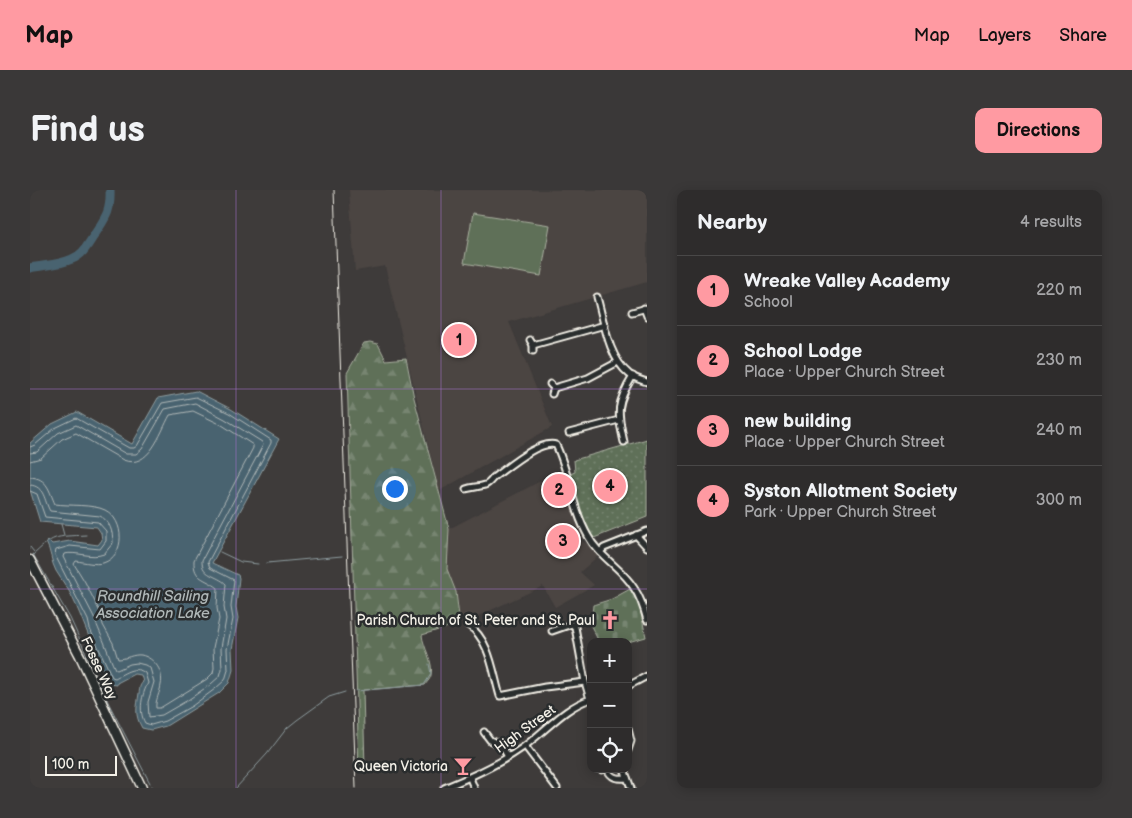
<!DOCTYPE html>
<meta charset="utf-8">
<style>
:root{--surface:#2e2c2c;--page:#3a3838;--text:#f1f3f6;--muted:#a7a7a9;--line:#494848;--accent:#ff9aa2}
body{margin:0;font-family:"Balsamiq Sans",sans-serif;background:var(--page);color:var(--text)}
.controls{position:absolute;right:15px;bottom:15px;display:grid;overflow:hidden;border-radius:10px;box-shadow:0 2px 12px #0003}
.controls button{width:45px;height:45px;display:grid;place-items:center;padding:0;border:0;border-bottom:1px solid var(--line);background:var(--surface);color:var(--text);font:25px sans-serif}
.scale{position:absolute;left:15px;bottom:12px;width:72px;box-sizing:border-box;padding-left:5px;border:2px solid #f4f1e8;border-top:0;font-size:14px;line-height:18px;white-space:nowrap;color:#f4f1e8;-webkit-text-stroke:4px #2a2d2e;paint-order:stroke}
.you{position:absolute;left:364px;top:298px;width:18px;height:18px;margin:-12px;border:4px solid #fff;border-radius:50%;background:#1a73e8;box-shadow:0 0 0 8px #1a73e833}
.badge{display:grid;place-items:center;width:32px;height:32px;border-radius:50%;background:var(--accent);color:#111;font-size:16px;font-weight:700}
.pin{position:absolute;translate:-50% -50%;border:2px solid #fff;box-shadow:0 1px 5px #0006}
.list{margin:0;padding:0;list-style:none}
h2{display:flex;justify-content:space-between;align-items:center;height:65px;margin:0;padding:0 20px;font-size:21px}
h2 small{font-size:16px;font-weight:400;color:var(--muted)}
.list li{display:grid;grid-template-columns:32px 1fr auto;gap:15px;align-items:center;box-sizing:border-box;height:70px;padding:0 20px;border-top:1px solid var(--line)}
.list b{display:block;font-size:19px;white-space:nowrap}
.list p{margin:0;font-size:16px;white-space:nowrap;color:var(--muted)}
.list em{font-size:16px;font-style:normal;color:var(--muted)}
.icon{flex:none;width:28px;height:28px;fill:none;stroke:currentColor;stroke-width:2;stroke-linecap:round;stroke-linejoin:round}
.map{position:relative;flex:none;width:617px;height:598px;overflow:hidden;border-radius:10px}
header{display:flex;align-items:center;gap:30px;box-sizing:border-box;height:70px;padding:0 25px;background:var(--accent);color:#111}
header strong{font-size:24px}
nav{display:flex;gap:28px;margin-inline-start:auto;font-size:18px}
.intro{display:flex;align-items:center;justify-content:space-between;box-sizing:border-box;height:120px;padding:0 30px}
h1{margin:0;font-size:35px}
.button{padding:12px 22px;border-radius:10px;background:var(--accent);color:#111;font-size:18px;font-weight:700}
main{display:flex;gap:30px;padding:0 30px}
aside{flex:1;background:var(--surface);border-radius:10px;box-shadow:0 2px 12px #0003}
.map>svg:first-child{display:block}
.built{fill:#4c4542}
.grass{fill:#5f7059;stroke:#aab0a0}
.forest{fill:url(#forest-firs);stroke:#aab0a0}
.cemetery{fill:url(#cemetery-stones);stroke:#aab0a0}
.garden{fill:url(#garden-dots);stroke:#aab0a0}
.water{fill:#4a636f;stroke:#8e9c9f}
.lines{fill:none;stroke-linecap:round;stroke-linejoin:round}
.shore{stroke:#b0b8b8;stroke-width:1}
.stream{stroke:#8e9c9f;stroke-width:1}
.river{stroke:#4a636f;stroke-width:9}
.street-casing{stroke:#f4f1e8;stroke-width:9}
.secondary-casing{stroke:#f4f1e8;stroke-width:11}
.street{stroke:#2a2d2e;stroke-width:5}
.secondary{stroke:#2a2d2e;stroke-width:8}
.rail{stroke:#f4f1e8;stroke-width:1}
.grid{fill:none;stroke:#a571cd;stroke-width:1;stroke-opacity:0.55}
.labels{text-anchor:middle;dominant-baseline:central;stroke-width:5;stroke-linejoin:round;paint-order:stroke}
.poi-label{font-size:14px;fill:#f4f1e8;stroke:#2a2d2e;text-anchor:end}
.street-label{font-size:14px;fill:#f4f1e8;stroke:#2a2d2e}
.water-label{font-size:15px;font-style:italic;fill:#b0b8b8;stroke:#2a2d2e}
</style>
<header>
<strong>Map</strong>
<nav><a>Map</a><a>Layers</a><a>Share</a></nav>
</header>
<div class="intro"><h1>Find us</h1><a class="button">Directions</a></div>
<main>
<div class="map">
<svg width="617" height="598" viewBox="0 0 617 598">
<defs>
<pattern id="forest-firs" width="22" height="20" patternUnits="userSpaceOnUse" patternTransform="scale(1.25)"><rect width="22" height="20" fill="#5f7059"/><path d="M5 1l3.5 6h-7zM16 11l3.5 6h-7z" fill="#778571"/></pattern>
<pattern id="cemetery-stones" width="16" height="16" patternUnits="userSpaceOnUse" patternTransform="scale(1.25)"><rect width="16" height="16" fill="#5f7059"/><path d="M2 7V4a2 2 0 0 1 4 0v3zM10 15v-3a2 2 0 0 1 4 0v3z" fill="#778571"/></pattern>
<pattern id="garden-dots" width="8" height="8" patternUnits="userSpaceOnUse" patternTransform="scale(1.25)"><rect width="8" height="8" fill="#5f7059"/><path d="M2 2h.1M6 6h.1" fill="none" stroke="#778571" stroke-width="1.8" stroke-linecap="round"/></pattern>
</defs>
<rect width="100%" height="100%" fill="#3e3b3a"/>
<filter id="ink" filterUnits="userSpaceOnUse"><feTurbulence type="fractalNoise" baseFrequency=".02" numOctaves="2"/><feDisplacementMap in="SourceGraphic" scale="10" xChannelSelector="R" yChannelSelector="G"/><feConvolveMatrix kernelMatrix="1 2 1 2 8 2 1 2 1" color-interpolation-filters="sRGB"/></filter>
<g filter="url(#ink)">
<!-- built -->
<g class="built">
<polygon points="319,0 617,0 617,92 479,132 522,237 409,301 355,76 325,81"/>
<polygon points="522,285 531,294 535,293 553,345 551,349 552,352 556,353 568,366 550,382 564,395 525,417 513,396 435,432 429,427 426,402 417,379 419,339"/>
</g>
<!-- grass -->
<polygon class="grass" points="443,23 520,35 511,86 434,73"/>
<!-- forest -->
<path class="forest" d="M340,152L348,154L356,170L376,168L384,208L419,339L417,379L426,402L429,427L426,431L428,434L392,445C393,457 404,472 401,485C401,488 397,492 395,495L333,500L335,579L329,580L317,183L334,153Z"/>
<!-- cemetery -->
<polygon class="cemetery" points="600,399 609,414 616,447 598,452 569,452 561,436 563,415 582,409"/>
<!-- garden -->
<path class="garden" d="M617,249V327L564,348C550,337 544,301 540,284L545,282L544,270Z"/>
<!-- water -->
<path class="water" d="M166,201L201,219L249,249L182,373L208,385L209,388L206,417L208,428L202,459L203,480L199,493L189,503L136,536L121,540L112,538C104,524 107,518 109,503C110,498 109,496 113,492L111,485L104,484L87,493V495L80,494L65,465L66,462C56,442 50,421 39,401C35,394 30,388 26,381C21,372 21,361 16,352L18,350L22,354L40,351L68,355L72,350L71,343L67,337L10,332L0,300V253L22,234L47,222L102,254L128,208Z"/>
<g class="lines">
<!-- shore -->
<g class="shore">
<path d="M0,257L5,255L25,238L46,228L99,258H104L107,256L132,213L166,207L199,223L241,250V253L178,372L180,378L204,390L201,417L203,429L197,459L198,480L195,490L185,499L162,516L135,531L121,535L115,533C108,521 112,504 118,493L115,483C105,475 95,483 85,488L82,487L60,439L58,430L25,365L26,360L40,356L70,359L76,351V341L68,332L15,327L7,304L0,301"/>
<path d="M0,263L7,262L28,243L46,235L96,264H106L112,259L135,219L165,213L195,229L232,252L233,255L172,370C171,386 187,385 196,394L194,417L196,429L191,458L192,479L190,486L181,494L158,510L132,525L119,527L118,512L124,492L120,478L115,475L107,473L100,474L87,480L85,479C81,471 79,464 76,457C72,446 68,439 64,427L33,367L34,364C47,361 61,369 74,364L83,353C83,342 80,331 70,326L20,321C14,311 15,296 0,295"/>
<path d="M0,271L11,268L32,249L46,243L93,270C119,280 130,243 140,225L163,221L192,235L223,255V258L164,370C163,390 176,388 188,398L187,418L189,429L183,458L184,478L183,483L177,489L130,518H126C125,510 130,503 131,495C134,482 125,468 111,465C103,464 96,469 88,469L83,453L73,435L71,424L55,392L44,374L46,371C55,372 65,375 73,373C96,366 95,330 75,320C63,314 39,316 25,314C19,301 18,288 0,287"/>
</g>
<!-- stream -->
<g class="stream">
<polyline points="31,334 34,345"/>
<polyline points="0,357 4,362"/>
<polyline points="190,362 211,372 228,374"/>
<polyline points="3,364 40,428 79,514 120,593"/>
<path d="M1,367C25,344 23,347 56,345"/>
<polyline points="237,373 312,366"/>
<polyline points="326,501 394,495 401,484 399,474"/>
<polyline points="122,596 123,598"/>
<polyline points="206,598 237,564 257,538 267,530 299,507 315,502"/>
</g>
<!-- river -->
<path class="river" d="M0,78C14,75 29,75 42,69C53,65 57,56 63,47C75,28 81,23 80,0"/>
<!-- street casing -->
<g class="street-casing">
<g id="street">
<path d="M567,107C574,131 578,167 599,184C603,188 611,190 617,192"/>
<polyline points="614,118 617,126"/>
<polyline points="602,122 617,118"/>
<polyline points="500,150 503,155 503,161"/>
<polyline points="503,155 575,135"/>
<polyline points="520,194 524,198 522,204"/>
<polyline points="524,198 558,188 588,172"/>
<polyline points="539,243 589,230"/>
<path d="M594,252C587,221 586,214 603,186"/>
<path d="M436,299C442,297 449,297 455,295C459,294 461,290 464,287C477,278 510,249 526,255C540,284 542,318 558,346C569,367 592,378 604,398C611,408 614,419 617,430"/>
<polyline points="606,345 617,357"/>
<polyline points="570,362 574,358 617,341"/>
<path d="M438,435C460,449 463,483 470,506L515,497L555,492"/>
<polyline points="522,441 542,434 545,437 555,492 560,509"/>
<polyline points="598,496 617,486"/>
<polyline points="598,539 601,551 598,560"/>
<polyline points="454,542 460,550 472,556 478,567"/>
<polyline points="495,556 527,598"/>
<path d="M577,579C581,588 587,589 597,588"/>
<polyline points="594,579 601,598"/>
<polyline points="572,580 573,579"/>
<polyline points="440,588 444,598"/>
<path d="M414,598C441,587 468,575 492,558C515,542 534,517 561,509"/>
</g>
</g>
<!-- secondary casing -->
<g class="secondary-casing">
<polyline id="secondary" points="0,370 50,466 112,598"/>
</g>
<!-- street -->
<use href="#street" class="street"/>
<!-- secondary -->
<use href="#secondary" class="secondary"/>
<!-- rail -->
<polyline class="rail" points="304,0 326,598"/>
</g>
</g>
<!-- grid -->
<path class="grid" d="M206,0V598M411,0V598M0,199H617M0,399H617"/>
<!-- icons -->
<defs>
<g id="church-bare" transform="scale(1.5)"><path d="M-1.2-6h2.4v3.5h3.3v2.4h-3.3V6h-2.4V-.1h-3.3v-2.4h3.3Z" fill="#ff9aa2" stroke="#2a2d2e" stroke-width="2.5" paint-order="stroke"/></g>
<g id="bar-bare" transform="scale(1.5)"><path d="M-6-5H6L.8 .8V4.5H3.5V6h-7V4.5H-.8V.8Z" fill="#ff9aa2" stroke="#2a2d2e" stroke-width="2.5" paint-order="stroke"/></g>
</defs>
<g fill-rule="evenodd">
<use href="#church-bare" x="580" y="430"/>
<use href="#bar-bare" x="433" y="576"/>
</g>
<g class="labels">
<!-- poi labels -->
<g class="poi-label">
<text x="565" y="430">Parish Church of St. Peter and St. Paul</text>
<text x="418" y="576">Queen Victoria</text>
</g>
<!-- street labels -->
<g class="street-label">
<text transform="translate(69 478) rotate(65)">Fosse Way</text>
<text transform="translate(495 539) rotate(-36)">High Street</text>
</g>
<!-- water labels -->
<g class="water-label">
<text x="123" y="406">Roundhill Sailing<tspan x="123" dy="17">Association Lake</tspan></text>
</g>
</g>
</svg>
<div class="controls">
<button>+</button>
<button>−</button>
<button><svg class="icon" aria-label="locate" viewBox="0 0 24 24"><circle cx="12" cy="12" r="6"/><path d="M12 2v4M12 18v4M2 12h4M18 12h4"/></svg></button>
</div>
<div class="scale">100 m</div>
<div class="you"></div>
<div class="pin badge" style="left:429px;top:150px">1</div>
<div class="pin badge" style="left:529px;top:300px">2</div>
<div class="pin badge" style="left:533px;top:351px">3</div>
<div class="pin badge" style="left:580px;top:296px">4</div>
</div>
<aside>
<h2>Nearby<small>4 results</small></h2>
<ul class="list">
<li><span class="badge">1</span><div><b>Wreake Valley Academy</b><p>School</p></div><em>220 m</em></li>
<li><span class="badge">2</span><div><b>School Lodge</b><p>Place · Upper Church Street</p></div><em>230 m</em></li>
<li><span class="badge">3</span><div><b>new building</b><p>Place · Upper Church Street</p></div><em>240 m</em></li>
<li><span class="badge">4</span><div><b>Syston Allotment Society</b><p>Park · Upper Church Street</p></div><em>300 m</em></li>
</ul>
</aside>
</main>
